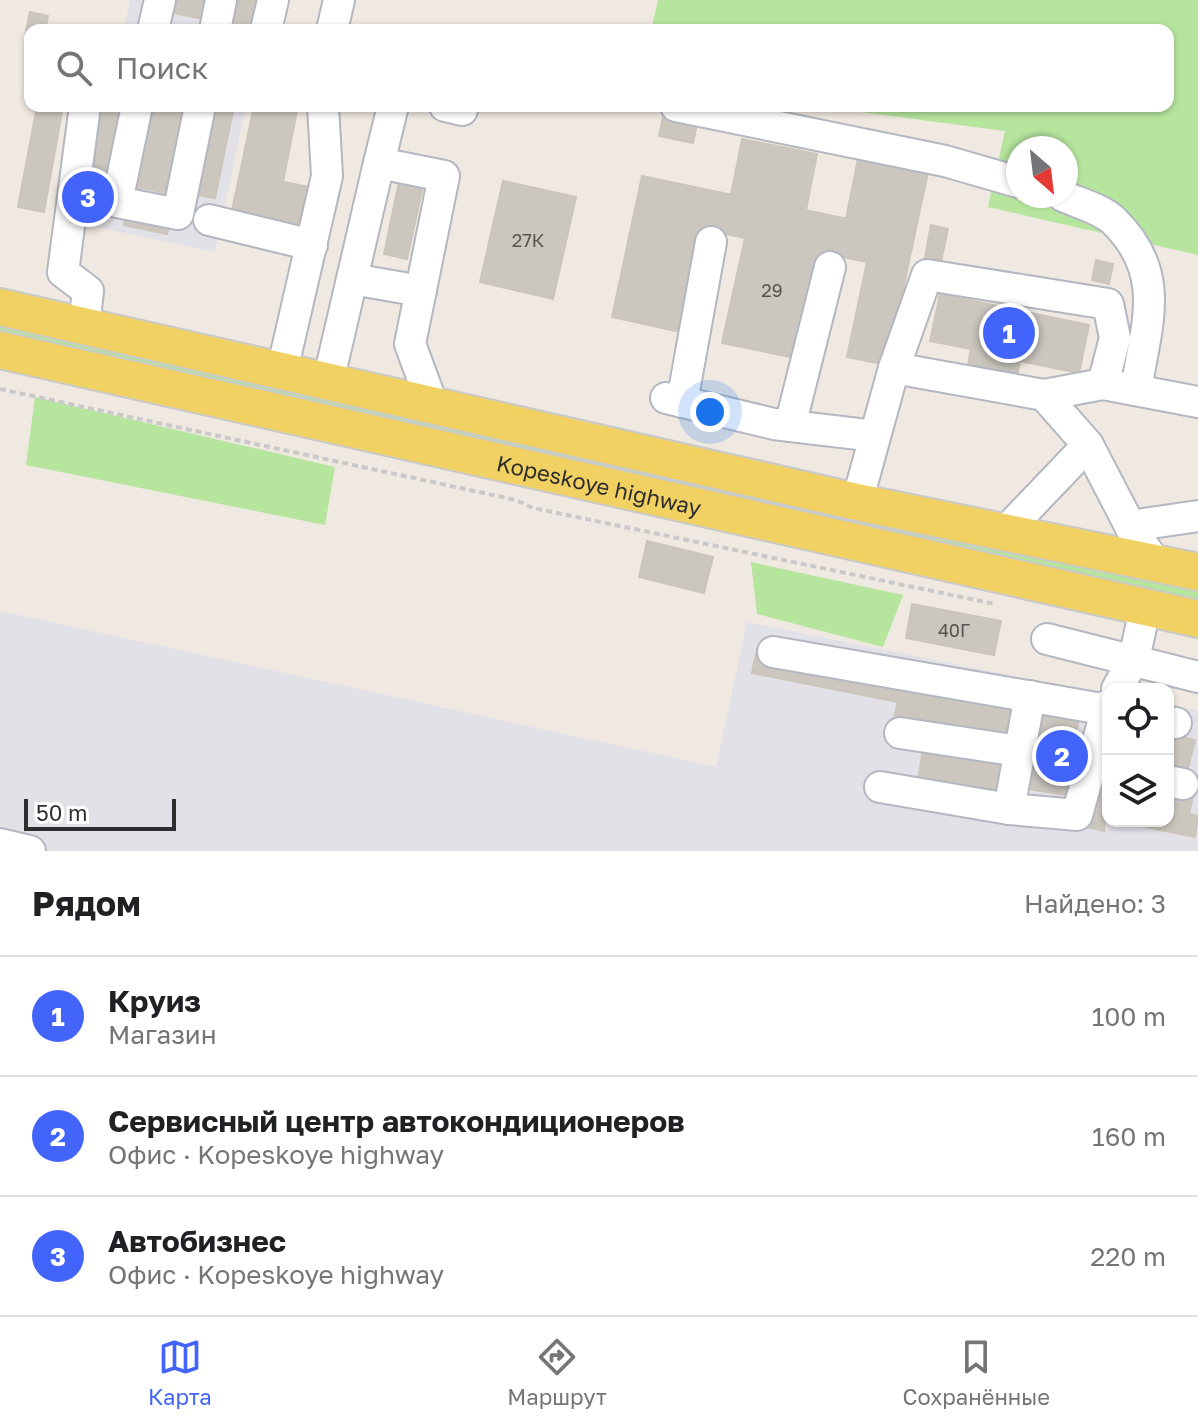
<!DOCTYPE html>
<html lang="ru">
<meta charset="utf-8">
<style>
:root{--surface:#fff;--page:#f2f2f2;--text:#202124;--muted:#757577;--line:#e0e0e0;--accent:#4264fb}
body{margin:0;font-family:"Golos Text",sans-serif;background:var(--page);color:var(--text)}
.controls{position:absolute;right:24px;bottom:24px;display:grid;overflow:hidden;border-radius:16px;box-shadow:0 2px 6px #0004}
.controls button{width:72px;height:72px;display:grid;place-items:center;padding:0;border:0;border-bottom:2px solid var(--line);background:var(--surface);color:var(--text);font:40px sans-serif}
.compass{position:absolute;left:1006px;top:136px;width:72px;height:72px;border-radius:50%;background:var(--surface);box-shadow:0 2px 6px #0004;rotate:152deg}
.scale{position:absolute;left:24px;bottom:20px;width:152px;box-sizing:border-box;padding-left:8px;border:4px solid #2e2e2e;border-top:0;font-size:22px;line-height:28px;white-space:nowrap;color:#2e2e2e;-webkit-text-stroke:6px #fff;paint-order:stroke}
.you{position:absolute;left:710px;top:412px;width:28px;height:28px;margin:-20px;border:6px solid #fff;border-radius:50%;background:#1a73e8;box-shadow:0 0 0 12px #1a73e833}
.badge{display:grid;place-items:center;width:52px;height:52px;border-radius:50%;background:var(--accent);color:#fff;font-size:26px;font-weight:700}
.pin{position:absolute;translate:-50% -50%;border:4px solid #fff;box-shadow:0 2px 8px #0006}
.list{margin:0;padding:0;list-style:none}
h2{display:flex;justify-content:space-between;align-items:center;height:104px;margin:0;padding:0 32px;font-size:34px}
h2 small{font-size:26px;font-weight:400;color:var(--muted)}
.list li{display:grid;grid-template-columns:52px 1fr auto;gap:24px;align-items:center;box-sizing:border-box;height:120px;padding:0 32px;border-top:2px solid var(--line)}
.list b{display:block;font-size:30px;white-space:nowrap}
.list p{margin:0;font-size:26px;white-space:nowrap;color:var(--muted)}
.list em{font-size:26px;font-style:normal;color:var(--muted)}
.icon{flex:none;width:44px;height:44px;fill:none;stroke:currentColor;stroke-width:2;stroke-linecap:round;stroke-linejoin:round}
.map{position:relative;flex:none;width:1198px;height:851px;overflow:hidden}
.search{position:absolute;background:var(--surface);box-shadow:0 2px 6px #0004;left:24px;right:24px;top:24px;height:88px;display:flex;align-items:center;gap:20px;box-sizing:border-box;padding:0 28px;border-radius:16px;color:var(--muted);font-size:30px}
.sheet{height:464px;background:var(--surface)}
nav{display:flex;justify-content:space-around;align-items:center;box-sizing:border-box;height:112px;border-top:2px solid var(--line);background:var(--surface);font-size:22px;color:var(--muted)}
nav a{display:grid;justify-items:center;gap:4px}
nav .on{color:var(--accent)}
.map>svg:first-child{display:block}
.industrial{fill:#e3e1e8}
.green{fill:#b6e59e;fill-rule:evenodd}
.building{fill:#cbc7bf;stroke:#cbc5ba;stroke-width:2}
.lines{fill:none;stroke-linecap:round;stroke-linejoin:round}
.minor-casing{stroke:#b4b7c1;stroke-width:34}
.major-casing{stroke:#c9c9c9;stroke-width:40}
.path{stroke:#c9c9c9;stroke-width:4;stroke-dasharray:6 4;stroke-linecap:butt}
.minor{stroke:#fff;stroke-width:30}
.major{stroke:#f2d163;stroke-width:36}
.labels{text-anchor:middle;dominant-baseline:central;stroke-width:7;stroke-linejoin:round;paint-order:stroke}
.number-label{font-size:18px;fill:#555452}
.street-label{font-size:22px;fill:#2e2e2e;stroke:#fff}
</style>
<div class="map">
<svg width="1198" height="851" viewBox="0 0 1198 851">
<rect width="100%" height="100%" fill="#efe9e1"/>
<!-- industrial -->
<g class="industrial">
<polygon points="130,0 268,0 262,30 124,30"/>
<polygon points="108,106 246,106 215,252 83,224"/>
<polygon points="0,611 716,767 747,622 1108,695 1108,821 1168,821 1168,705 1198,710 1198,851 0,851"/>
</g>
<!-- green -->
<g class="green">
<path d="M658,0H1198V255L988,207L1005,131L815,106H1168V30H651ZM1018,148H1066V196H1018Z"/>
<polygon points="0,325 1198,592 1198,601 0,334"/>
<polygon points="35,397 335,467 325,525 26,465"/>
<polygon points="751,562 903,595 883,647 757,614"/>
</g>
<!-- building -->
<g class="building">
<polygon points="171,0 212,0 208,20 169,12"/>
<polygon points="232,0 256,0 250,30 226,30"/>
<polygon points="30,12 48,16 45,30 26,32"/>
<polygon points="37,106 63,106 44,212 18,207"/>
<polygon points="100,106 123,106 99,222 77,217"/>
<polygon points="148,106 191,106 173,194 132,186"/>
<polygon points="210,106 234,106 215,198 192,194"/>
<polygon points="254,106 298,106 283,182 240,173"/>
<polygon points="664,112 698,119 693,143 659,136"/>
<polygon points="742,139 817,154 806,210 731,195"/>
<polygon points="860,149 930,163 915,233 846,219"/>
<polygon points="401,172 425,177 407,259 384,254"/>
<polygon points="240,173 314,188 306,225 232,210"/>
<polygon points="642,176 915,233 887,365 847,357 867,262 819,252 796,358 722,343 745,238 707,230 685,333 612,317"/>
<polygon points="503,181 576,197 553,299 480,282"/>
<polygon points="128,207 171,217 167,234 124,225"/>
<polygon points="931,225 948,229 940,266 924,263"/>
<polygon points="1096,260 1113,264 1109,284 1092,280"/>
<polygon points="940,294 1089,325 1079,373 1020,361 1016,381 967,371 971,349 930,341"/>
<polygon points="647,541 713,557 704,593 639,577"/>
<polygon points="912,604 1001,621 994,655 906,638"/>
<polygon points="756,654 1018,705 1011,742 894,719 898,702 752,673"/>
<polygon points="1034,710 1079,717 1066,795 1021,788"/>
<polygon points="1168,734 1195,740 1186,776 1168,771"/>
<polygon points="923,748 1008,761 1003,794 918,781"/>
<polygon points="1089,789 1108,793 1104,831 1082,826"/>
<polygon points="1168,791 1193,796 1189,814 1198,816 1195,837 1117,821 1168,821"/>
</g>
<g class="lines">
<!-- minor casing -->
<g class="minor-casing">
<g id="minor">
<polyline points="153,30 160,0"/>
<polyline points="215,30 221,0"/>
<polyline points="266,30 273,0"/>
<polyline points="332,30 339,0"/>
<polyline points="137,106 117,202 178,214 200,106"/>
<polyline points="445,106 462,110"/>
<polyline points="676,106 945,161 1018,182"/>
<polyline points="379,163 393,106"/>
<path d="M1063,196C1078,203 1102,209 1114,221C1168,274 1146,325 1136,390"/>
<polyline points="209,220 312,245"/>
<polyline points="352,279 421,291"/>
<polyline points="84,326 88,291 63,272 85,106"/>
<polyline points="894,368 927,275 1108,304 1115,338 1103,384"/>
<polyline points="282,371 327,176 323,106"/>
<polyline points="328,382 379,163 444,176 410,344 433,406"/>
<polyline points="1044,395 1103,384 1198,402"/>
<polyline points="666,398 774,424 875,436"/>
<polyline points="682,402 711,242"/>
<polyline points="790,426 830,267"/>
<polyline points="857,502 894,368 1044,395 1088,445 1130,526 1156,564"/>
<polyline points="1130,526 1198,516"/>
<polyline points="1003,534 1088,445"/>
<polyline points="1047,639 1198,677"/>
<polyline points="773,652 1108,710"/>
<polyline points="1117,689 1134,659 1145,609"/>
<polyline points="1168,722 1176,723"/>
<polyline points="900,733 1019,751"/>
<polyline points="1168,781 1183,784"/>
<polyline points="880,787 1009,809 1077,815 1108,705"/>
<polyline points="1009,809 1030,696"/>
<polyline points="0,844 30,851"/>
</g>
</g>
<!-- major casing -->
<g class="major-casing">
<g id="major">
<polyline points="0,307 857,502 1198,572"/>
<path id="s1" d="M0,350L1198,619"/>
</g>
</g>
<!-- path -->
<polyline class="path" points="0,389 516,500 533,508 995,604"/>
<!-- minor -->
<use href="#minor" class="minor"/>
<!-- major -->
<use href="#major" class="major"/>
</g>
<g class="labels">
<!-- number labels -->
<g class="number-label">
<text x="528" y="240">27К</text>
<text x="772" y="290">29</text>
<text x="954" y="630">40Г</text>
</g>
<!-- street labels -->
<g class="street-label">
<text stroke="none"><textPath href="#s1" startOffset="614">Kopeskoye highway</textPath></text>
</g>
</g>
</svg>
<div class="controls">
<button><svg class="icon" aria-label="locate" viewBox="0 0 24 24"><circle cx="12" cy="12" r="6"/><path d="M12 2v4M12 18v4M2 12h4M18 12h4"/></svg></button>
<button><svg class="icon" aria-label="layers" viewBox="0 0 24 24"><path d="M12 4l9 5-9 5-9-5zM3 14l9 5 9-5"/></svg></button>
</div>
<svg class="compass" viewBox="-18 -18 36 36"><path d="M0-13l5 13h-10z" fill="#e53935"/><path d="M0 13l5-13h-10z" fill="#757577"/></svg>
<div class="scale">50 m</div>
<div class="you"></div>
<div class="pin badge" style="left:1009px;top:333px">1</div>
<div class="pin badge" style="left:1062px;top:756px">2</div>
<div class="pin badge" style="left:88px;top:197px">3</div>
<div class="search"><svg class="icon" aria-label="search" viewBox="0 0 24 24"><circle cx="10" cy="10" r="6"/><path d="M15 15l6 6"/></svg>Поиск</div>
</div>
<section class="sheet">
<h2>Рядом<small>Найдено: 3</small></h2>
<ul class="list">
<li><span class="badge">1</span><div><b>Круиз</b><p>Магазин</p></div><em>100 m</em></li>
<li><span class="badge">2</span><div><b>Сервисный центр автокондиционеров</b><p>Офис · Kopeskoye highway</p></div><em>160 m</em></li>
<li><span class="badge">3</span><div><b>Автобизнес</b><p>Офис · Kopeskoye highway</p></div><em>220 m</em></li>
</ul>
</section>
<nav>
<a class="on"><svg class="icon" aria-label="map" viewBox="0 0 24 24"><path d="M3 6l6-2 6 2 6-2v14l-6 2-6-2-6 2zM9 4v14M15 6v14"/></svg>Карта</a>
<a><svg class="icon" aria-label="directions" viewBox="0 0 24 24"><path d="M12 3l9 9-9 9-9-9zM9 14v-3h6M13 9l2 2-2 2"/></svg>Маршрут</a>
<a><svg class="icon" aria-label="saved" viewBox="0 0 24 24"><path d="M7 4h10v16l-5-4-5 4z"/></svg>Сохранённые</a>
</nav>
